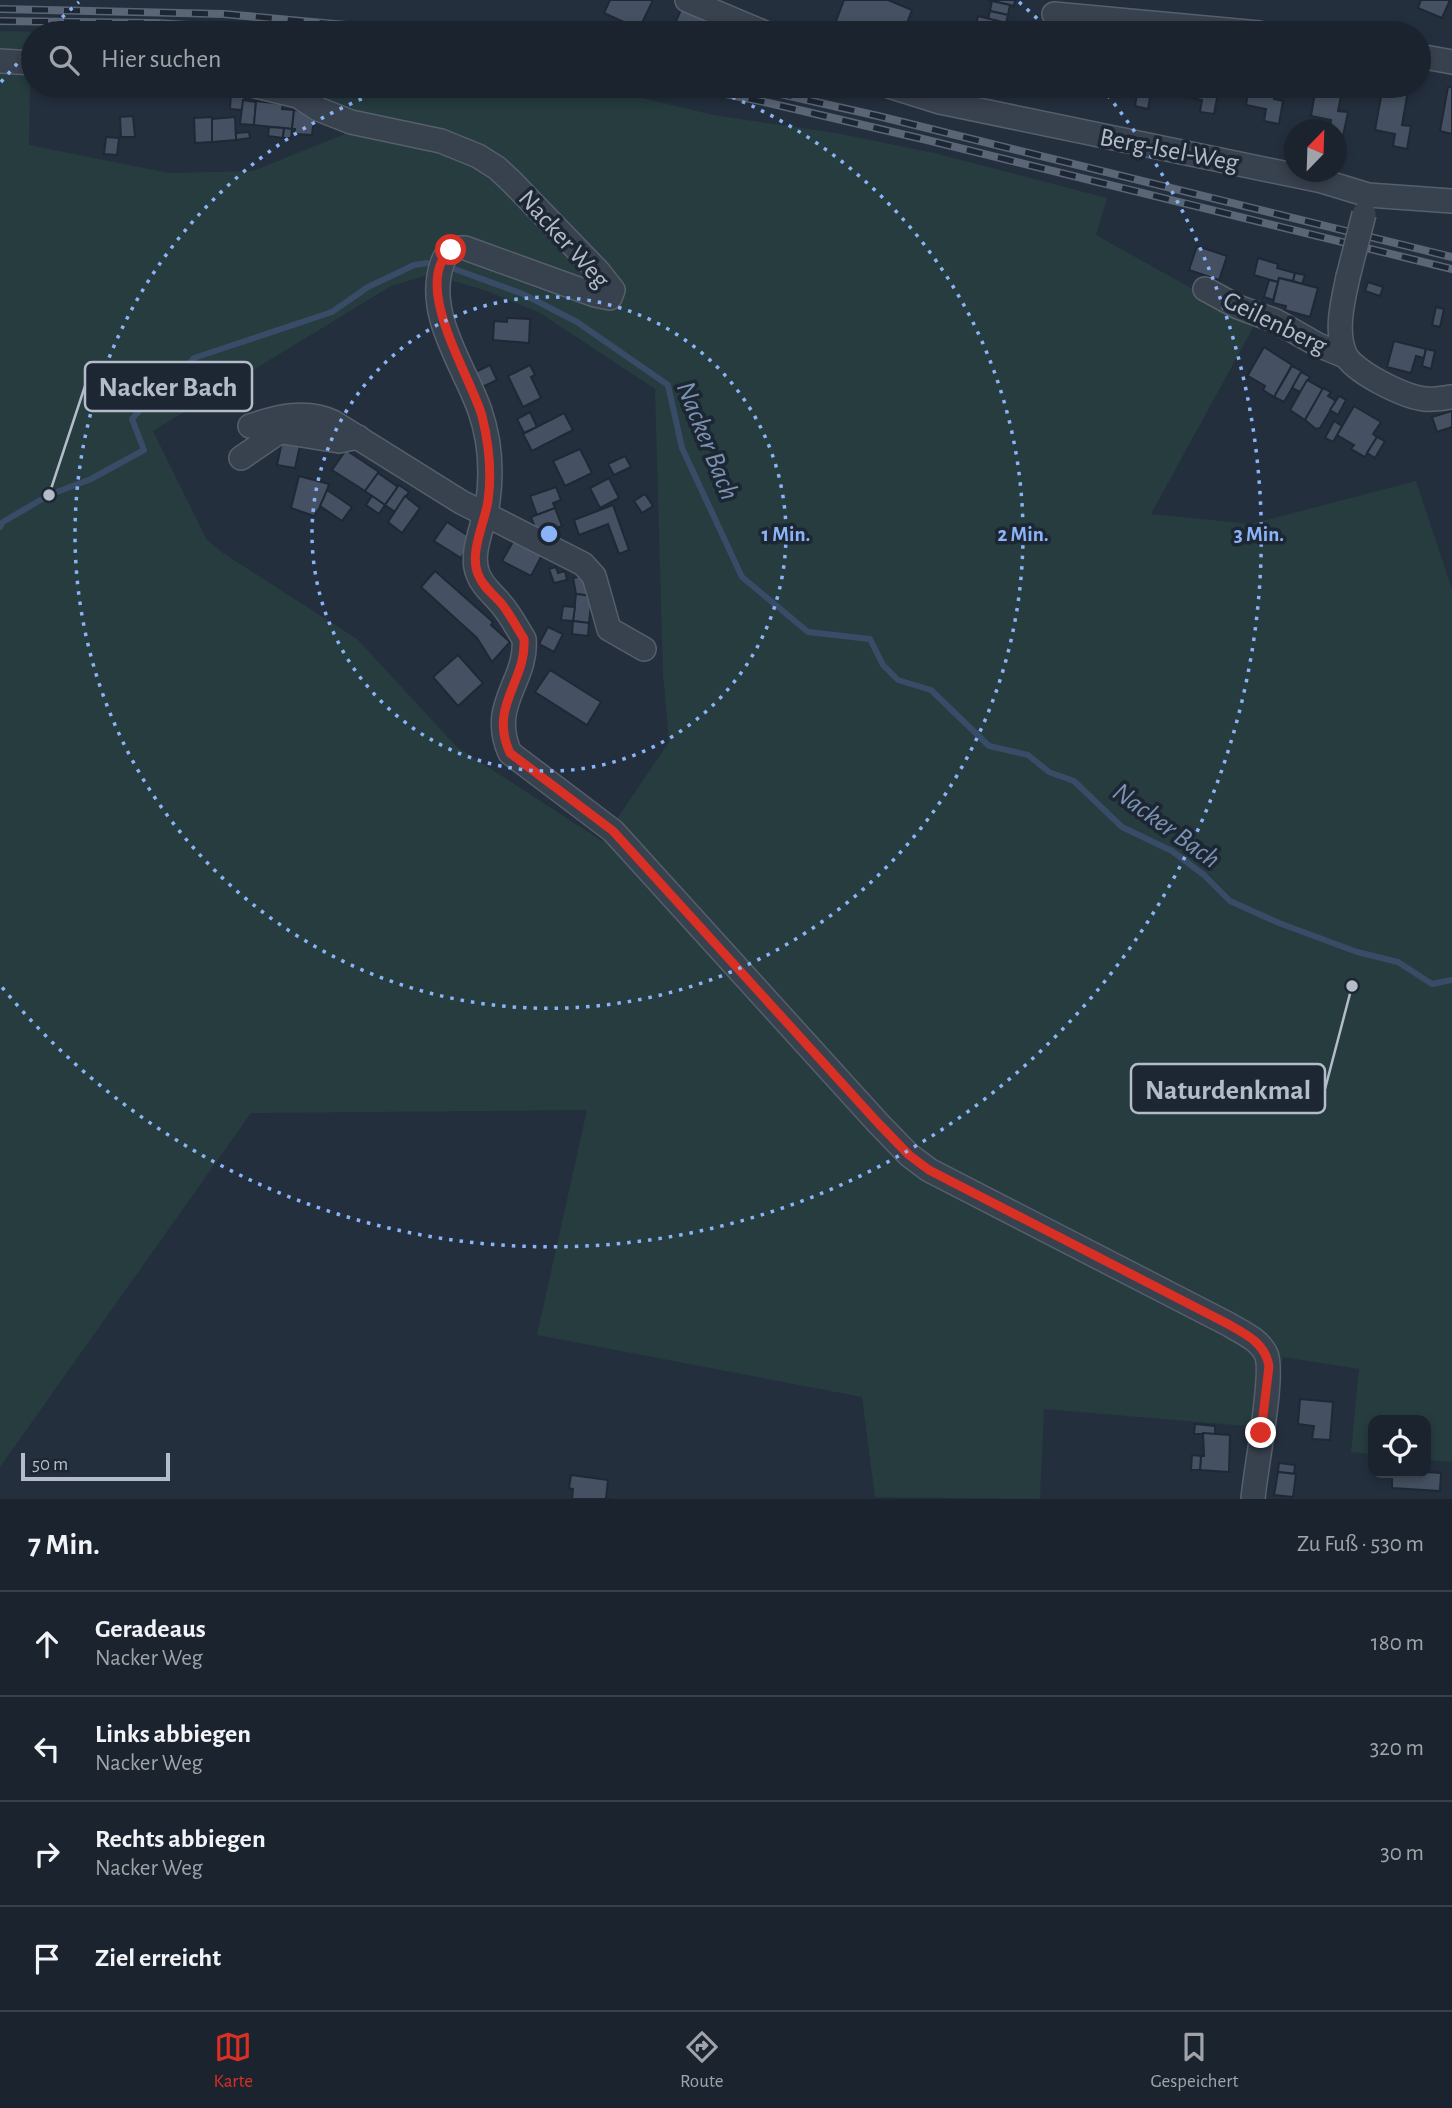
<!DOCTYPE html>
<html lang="de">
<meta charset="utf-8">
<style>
:root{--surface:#1b232e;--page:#242b36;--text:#f1f3f6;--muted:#a0a4aa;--line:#39404a;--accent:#d93025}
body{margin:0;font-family:"Alegreya Sans",sans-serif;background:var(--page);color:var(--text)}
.controls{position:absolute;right:21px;bottom:21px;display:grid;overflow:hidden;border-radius:14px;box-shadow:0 4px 10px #0003}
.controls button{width:63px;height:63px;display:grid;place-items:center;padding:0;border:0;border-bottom:2px solid var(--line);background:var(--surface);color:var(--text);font:35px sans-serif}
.compass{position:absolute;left:1284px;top:119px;width:63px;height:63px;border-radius:50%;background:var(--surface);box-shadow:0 4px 10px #0003;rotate:23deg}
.scale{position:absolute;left:21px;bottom:18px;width:149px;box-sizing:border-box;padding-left:7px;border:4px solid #b4bcc9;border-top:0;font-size:19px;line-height:24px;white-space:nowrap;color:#b4bcc9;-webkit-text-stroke:5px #1d2633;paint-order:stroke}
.stop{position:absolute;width:21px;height:21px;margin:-16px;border:5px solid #d93025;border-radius:50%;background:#fff}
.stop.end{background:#d93025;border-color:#fff;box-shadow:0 2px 7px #0008}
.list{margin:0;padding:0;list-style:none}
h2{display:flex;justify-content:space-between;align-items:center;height:91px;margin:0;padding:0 28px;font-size:30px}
h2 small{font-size:23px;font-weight:400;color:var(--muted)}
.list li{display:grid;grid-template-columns:46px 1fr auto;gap:21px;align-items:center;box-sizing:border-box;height:105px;padding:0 28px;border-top:2px solid var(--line)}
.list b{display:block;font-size:26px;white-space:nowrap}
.list p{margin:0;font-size:23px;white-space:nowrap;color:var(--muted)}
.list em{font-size:23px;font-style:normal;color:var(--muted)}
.icon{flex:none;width:38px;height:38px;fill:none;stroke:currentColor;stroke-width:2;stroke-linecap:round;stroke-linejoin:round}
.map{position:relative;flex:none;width:1452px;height:1499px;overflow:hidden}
.search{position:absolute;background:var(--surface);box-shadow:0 4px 10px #0003;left:21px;right:21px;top:21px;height:77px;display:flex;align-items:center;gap:18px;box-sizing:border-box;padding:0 24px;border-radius:38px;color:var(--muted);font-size:26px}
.sheet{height:511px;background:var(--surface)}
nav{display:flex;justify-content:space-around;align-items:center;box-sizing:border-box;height:98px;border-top:2px solid var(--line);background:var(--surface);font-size:19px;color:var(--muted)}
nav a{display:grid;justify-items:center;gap:4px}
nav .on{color:var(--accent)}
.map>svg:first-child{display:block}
.green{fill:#263c3f;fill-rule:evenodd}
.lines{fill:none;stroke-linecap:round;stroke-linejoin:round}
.stream{stroke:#394c67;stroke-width:6}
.building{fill:#455162;stroke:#1f2835;stroke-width:2}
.minor-casing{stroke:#565f6c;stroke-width:26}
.minor{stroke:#38414e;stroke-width:23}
.rail-casing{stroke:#5a6575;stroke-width:8}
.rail{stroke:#1d2633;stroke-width:5;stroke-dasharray:16;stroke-linecap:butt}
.minor-bridge-casing{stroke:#565f6c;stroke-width:26;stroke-linecap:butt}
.minor-bridge{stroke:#38414e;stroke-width:23}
.route{stroke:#d93025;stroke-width:9}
.ring{fill:none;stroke:#8ab4f8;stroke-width:3.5;stroke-dasharray:3.5 7}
.labels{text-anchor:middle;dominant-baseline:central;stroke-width:7;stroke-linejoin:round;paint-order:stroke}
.street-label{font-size:26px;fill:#b4bcc9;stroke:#1d2633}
.water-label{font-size:28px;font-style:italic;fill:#7c92b1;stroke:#1d2633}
.centre{fill:#8ab4f8;stroke:#1d2633;stroke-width:3.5}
.ring-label{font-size:21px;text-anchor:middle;font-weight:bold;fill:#8ab4f8;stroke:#1d2633;stroke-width:7;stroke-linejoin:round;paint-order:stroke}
.leader{fill:none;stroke:#b4bcc9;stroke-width:2.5}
.callout-dot{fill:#b4bcc9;stroke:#1d2633;stroke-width:2.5}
.callout{fill:#1d2633;stroke:#b4bcc9;stroke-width:2.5}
.callout-label{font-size:28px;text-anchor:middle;font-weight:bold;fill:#b4bcc9}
</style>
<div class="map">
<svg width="1452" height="1499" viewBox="0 0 1452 1499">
<rect width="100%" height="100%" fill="#242f3e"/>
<!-- green -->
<g class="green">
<polygon points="0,31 85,33 33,33 33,58 0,55"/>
<path d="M0,74L30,76L29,145L169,173L253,171L345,134L279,86H594L713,115L836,133L934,153L1107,198L1096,235L1255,324L1151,514L1251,524L1416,481L1452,589V1462L1426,1460V1420H1373V1454L1351,1452L1359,1369L1283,1357L1270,1428L1044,1409L1040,1499L875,1497L862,1397L537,1335L587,1110L251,1113L0,1467ZM430,274L487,291L540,313L655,389L663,673L669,742L602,841L457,747L357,639L223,553L207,540L153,431L391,286Z"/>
</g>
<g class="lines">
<!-- stream -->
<g class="stream">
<polyline points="449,267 523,294 577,322 668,385 682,448 742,577 808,632 870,639 883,665 898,680 931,690 989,746 1028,755 1049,772 1074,781 1122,827 1172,851 1204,875 1230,901 1279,923 1357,952 1398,962 1432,984 1452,980"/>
<polyline points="0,527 3,522 49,495 91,479 144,450 132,419 148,401 171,386 194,358 332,312 368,287 414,265 427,263"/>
</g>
</g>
<!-- building -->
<g class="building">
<polygon points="610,0 653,0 639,29 604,13"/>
<polygon points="844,0 888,0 912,10 903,33 858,33 835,24"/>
<polygon points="988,0 1015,0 1014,6"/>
<polygon points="1421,0 1450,0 1442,18 1418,8"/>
<polygon points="992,1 1010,5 1008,15 990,11"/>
<polygon points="683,5 714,19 707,33 671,33"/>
<polygon points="990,11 1008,15 1006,23 988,19"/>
<polygon points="978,16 1010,24 1007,33 974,33"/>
<polygon points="1118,86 1152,86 1148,109 1135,106 1137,93 1117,90"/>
<polygon points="1183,86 1209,86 1208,91 1218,93 1214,114 1200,112 1202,100 1182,96"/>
<polygon points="1249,86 1276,86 1274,99 1283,101 1279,124 1264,121 1266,109 1246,105"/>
<polygon points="1316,86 1343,86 1338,111 1348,112 1343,136 1336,135 1336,130 1330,130 1331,120 1311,116"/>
<polygon points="1383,86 1408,90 1402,125 1411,126 1407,149 1393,146 1395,134 1375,130"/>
<polygon points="1448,87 1452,87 1452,134 1440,131"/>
<polygon points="231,92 246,93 242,110 230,109"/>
<polygon points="243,100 256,102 254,125 240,124"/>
<polygon points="256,101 283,104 282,109 294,110 292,129 254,125"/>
<polygon points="294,110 304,111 314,117 312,135 295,134 295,129 292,129"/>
<polygon points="133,116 135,137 121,137 120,117"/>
<polygon points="212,117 212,142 195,143 194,118"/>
<polygon points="235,117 236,140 212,142 212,119"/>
<polygon points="269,127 284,128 283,138 268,136"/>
<polygon points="284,128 292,129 291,138 283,138"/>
<polygon points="249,132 250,138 236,140 236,133"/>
<polygon points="106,137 119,138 117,155 104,154"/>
<polygon points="1197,246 1227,256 1219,280 1189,270"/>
<polygon points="1258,258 1278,264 1277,268 1295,273 1293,281 1279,278 1278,282 1254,275"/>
<polygon points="1295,273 1305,275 1302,284 1293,281"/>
<polygon points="1279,278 1318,288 1310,317 1285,310 1286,306 1273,303"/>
<polygon points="1269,280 1278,282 1273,300 1264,297"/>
<polygon points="1368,282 1383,287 1380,296 1365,291"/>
<polygon points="1436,307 1444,309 1440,327 1432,325"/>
<polygon points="507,318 530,319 529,343 493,340 494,321 507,322"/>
<polygon points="1394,341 1426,349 1424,358 1416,356 1411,373 1387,367"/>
<polygon points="1264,347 1292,365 1274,397 1263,390 1265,386 1248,376 1245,380"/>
<polygon points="1426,349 1435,351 1431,369 1422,366"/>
<polygon points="490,365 497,380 478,389 471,374"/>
<polygon points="530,365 535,375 531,377 541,398 523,407 508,376"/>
<polygon points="1292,366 1302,371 1284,402 1274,397"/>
<polygon points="1301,372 1310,377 1300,392 1292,388"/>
<polygon points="1307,380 1323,389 1305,420 1290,410"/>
<polygon points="1323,388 1331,392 1328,396 1336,401 1320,428 1316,429 1305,420"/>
<polygon points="1339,396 1346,400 1338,415 1330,410"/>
<polygon points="1354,406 1381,422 1373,434 1377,437 1365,457 1351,449 1354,445 1337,435"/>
<polygon points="1452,411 1452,427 1437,432 1432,417"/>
<polygon points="530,412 537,427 524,433 517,419"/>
<polygon points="564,413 573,430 532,451 523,434"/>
<polygon points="1334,421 1342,426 1333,442 1325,438"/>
<polygon points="283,437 301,441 295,468 277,465"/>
<polygon points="1377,437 1385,441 1375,458 1367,453"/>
<polygon points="580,449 592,473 565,486 553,461"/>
<polygon points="346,450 379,472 365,491 332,470"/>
<polygon points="625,456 631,467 614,475 608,464"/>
<polygon points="378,473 398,487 385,505 365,491"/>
<polygon points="299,476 329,484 324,501 314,516 291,508"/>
<polygon points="609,478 619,498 600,508 590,488"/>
<polygon points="399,485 409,492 395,512 385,505"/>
<polygon points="556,487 561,500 553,503 555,508 537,515 530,496"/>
<polygon points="327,490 352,507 342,521 320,506"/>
<polygon points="645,494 653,506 642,513 634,501"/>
<polygon points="372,496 385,505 379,514 366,505"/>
<polygon points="405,496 420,508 402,533 388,522"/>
<polygon points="613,505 629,550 619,554 608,524 579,535 574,520"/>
<polygon points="555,508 562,526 538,535 531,517"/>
<polygon points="447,522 473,539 461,558 434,541"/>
<polygon points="515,538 543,553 531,576 502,561"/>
<polygon points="556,567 558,573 565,571 567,580 554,583 549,569"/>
<polygon points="435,571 493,622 491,625 510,642 492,662 477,638 421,587"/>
<polygon points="588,575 592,596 576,594 573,578"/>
<polygon points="576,594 592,596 589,623 573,621"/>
<polygon points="563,606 575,607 573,621 561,620"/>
<polygon points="573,621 589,623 588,636 572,634"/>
<polygon points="548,627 563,634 554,652 539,644"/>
<polygon points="458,655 483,683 458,706 433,677"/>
<polygon points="550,670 601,702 587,725 535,692"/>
<polygon points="1300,1399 1333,1402 1330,1440 1312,1439 1314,1426 1298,1424"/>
<polygon points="1195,1424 1215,1426 1215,1434 1194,1434"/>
<polygon points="1203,1433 1230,1435 1229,1472 1200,1470 1201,1456 1204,1456"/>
<polygon points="1192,1455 1201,1456 1200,1470 1191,1470"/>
<polygon points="1279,1463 1295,1465 1294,1474 1278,1472"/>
<polygon points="1278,1472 1296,1474 1293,1497 1274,1495"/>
<polygon points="1426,1472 1441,1473 1440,1491 1392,1488 1392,1473"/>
<polygon points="571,1475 608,1480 606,1498 610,1499 572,1499 573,1489 569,1488"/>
</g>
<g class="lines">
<!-- minor casing -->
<g class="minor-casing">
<g id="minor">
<polyline points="687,0 765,33"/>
<polyline points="1054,14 1259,33"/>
<polyline points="1419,56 1452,62"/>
<polyline points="0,61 33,63"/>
<path d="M256,86L298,96L318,109L351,122L441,141L478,156L497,168L512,182L598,271L613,290L610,298L595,295L465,248C452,247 446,252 442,264C425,315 464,365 480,411C490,440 492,471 488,501C485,523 469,553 478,574C482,586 493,594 501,604C510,614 517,628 524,639C528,681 488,704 510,753L613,831L878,1123L909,1155L929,1170L1228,1324C1241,1332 1259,1339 1266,1354C1275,1373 1255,1471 1253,1499"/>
<polyline points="889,86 940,102 1322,181 1368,195 1452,201"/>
<path d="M1348,277C1343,300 1335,331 1345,354C1353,372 1405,397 1425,399C1434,400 1443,398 1452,397"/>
<polyline points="1205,289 1238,307 1276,321 1318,345 1345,356"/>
<path d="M250,426C277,417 306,409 333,422L461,502L583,564L594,576L609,629L644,649"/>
<polyline points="241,458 276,434 283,432 339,441 358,437"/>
</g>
</g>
<!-- minor -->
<use href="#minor" class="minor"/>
<!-- rail casing -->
<g class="rail-casing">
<g id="rail">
<polyline points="0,9 224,14 436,33"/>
<polyline points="0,21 156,23 319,33"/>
<polyline points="686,86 769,103 927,140 1452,269"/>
<polyline points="745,86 878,116 1452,257"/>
</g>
</g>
<!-- rail -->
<use href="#rail" class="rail"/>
<!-- minor-bridge casing -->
<g class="minor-bridge-casing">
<polyline id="minor-bridge" points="1348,277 1364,214"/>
</g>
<!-- minor-bridge -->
<use href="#minor-bridge" class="minor-bridge"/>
</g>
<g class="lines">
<!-- route -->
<path class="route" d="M451,250C410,283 471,377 482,416C489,444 492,472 488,501C485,522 469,553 478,574C482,586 493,594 501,603C510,614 517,628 524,639C527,681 488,706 510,753L613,831L878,1123L909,1155L929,1170L1228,1324C1247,1335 1265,1343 1269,1366L1261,1433"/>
</g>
<!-- distance rings -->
<g class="ring">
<circle cx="549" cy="534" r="237"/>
<path d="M703 86A474 474 0 1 1 395 86"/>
<path d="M1 82A710 710 0 0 1 30 50M47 32A710 710 0 0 1 79 2M1019 2A710 710 0 0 1 1051 32M1101 87A710 710 0 0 1 1 986"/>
</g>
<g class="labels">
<!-- street labels -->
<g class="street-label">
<text transform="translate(1169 150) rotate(11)">Berg-Isel-Weg</text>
<text transform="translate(564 239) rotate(48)">Nacker Weg</text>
<text transform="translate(1275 323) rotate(26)">Geilenberg</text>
</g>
<!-- water labels -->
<g class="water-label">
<text transform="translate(707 441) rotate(68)">Nacker Bach</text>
<text transform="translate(1166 826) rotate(36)">Nacker Bach</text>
</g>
</g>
<circle cx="549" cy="534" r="10" class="centre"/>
<g class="ring-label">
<text x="786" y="541">1 Min.</text>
<text x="1023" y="541">2 Min.</text>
<text x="1259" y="541">3 Min.</text>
</g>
<!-- callouts -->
<path class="leader" d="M49 495L85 386M1352 986L1325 1089"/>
<g class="callout-dot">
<circle cx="49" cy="495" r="7"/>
<circle cx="1352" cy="986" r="7"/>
</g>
<g class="callout">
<rect x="85" y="362" width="167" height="49" rx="7"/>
<rect x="1131" y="1064" width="194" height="49" rx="7"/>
</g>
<g class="callout-label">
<text x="168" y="396">Nacker Bach</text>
<text x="1228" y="1099">Naturdenkmal</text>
</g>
</svg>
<div class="controls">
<button><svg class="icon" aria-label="locate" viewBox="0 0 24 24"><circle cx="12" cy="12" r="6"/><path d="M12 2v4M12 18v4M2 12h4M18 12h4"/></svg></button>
</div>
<svg class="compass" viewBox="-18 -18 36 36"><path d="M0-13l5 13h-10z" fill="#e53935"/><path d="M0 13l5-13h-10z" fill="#a0a4aa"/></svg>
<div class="scale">50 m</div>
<div class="stop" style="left:451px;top:250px"></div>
<div class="stop end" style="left:1261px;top:1433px"></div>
<div class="search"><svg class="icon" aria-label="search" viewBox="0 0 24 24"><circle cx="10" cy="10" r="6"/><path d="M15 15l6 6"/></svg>Hier suchen</div>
</div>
<section class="sheet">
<h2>7 Min.<small>Zu Fuß · 530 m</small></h2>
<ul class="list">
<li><svg class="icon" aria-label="ahead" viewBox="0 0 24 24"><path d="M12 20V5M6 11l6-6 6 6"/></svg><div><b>Geradeaus</b><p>Nacker Weg</p></div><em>180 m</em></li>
<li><svg class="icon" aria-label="left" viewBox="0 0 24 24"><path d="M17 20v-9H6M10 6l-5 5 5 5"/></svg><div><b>Links abbiegen</b><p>Nacker Weg</p></div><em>320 m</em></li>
<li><svg class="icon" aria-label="right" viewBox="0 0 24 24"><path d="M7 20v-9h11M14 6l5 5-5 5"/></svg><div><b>Rechts abbiegen</b><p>Nacker Weg</p></div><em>30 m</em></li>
<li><svg class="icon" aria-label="arrive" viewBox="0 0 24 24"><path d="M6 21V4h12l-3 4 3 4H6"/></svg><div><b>Ziel erreicht</b></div></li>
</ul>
</section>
<nav>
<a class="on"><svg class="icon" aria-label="map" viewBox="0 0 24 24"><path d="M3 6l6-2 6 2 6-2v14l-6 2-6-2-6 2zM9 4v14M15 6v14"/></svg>Karte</a>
<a><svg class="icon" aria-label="directions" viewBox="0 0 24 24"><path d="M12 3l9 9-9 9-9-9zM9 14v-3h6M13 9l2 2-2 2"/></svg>Route</a>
<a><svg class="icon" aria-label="saved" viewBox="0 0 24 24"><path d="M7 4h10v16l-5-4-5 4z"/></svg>Gespeichert</a>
</nav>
